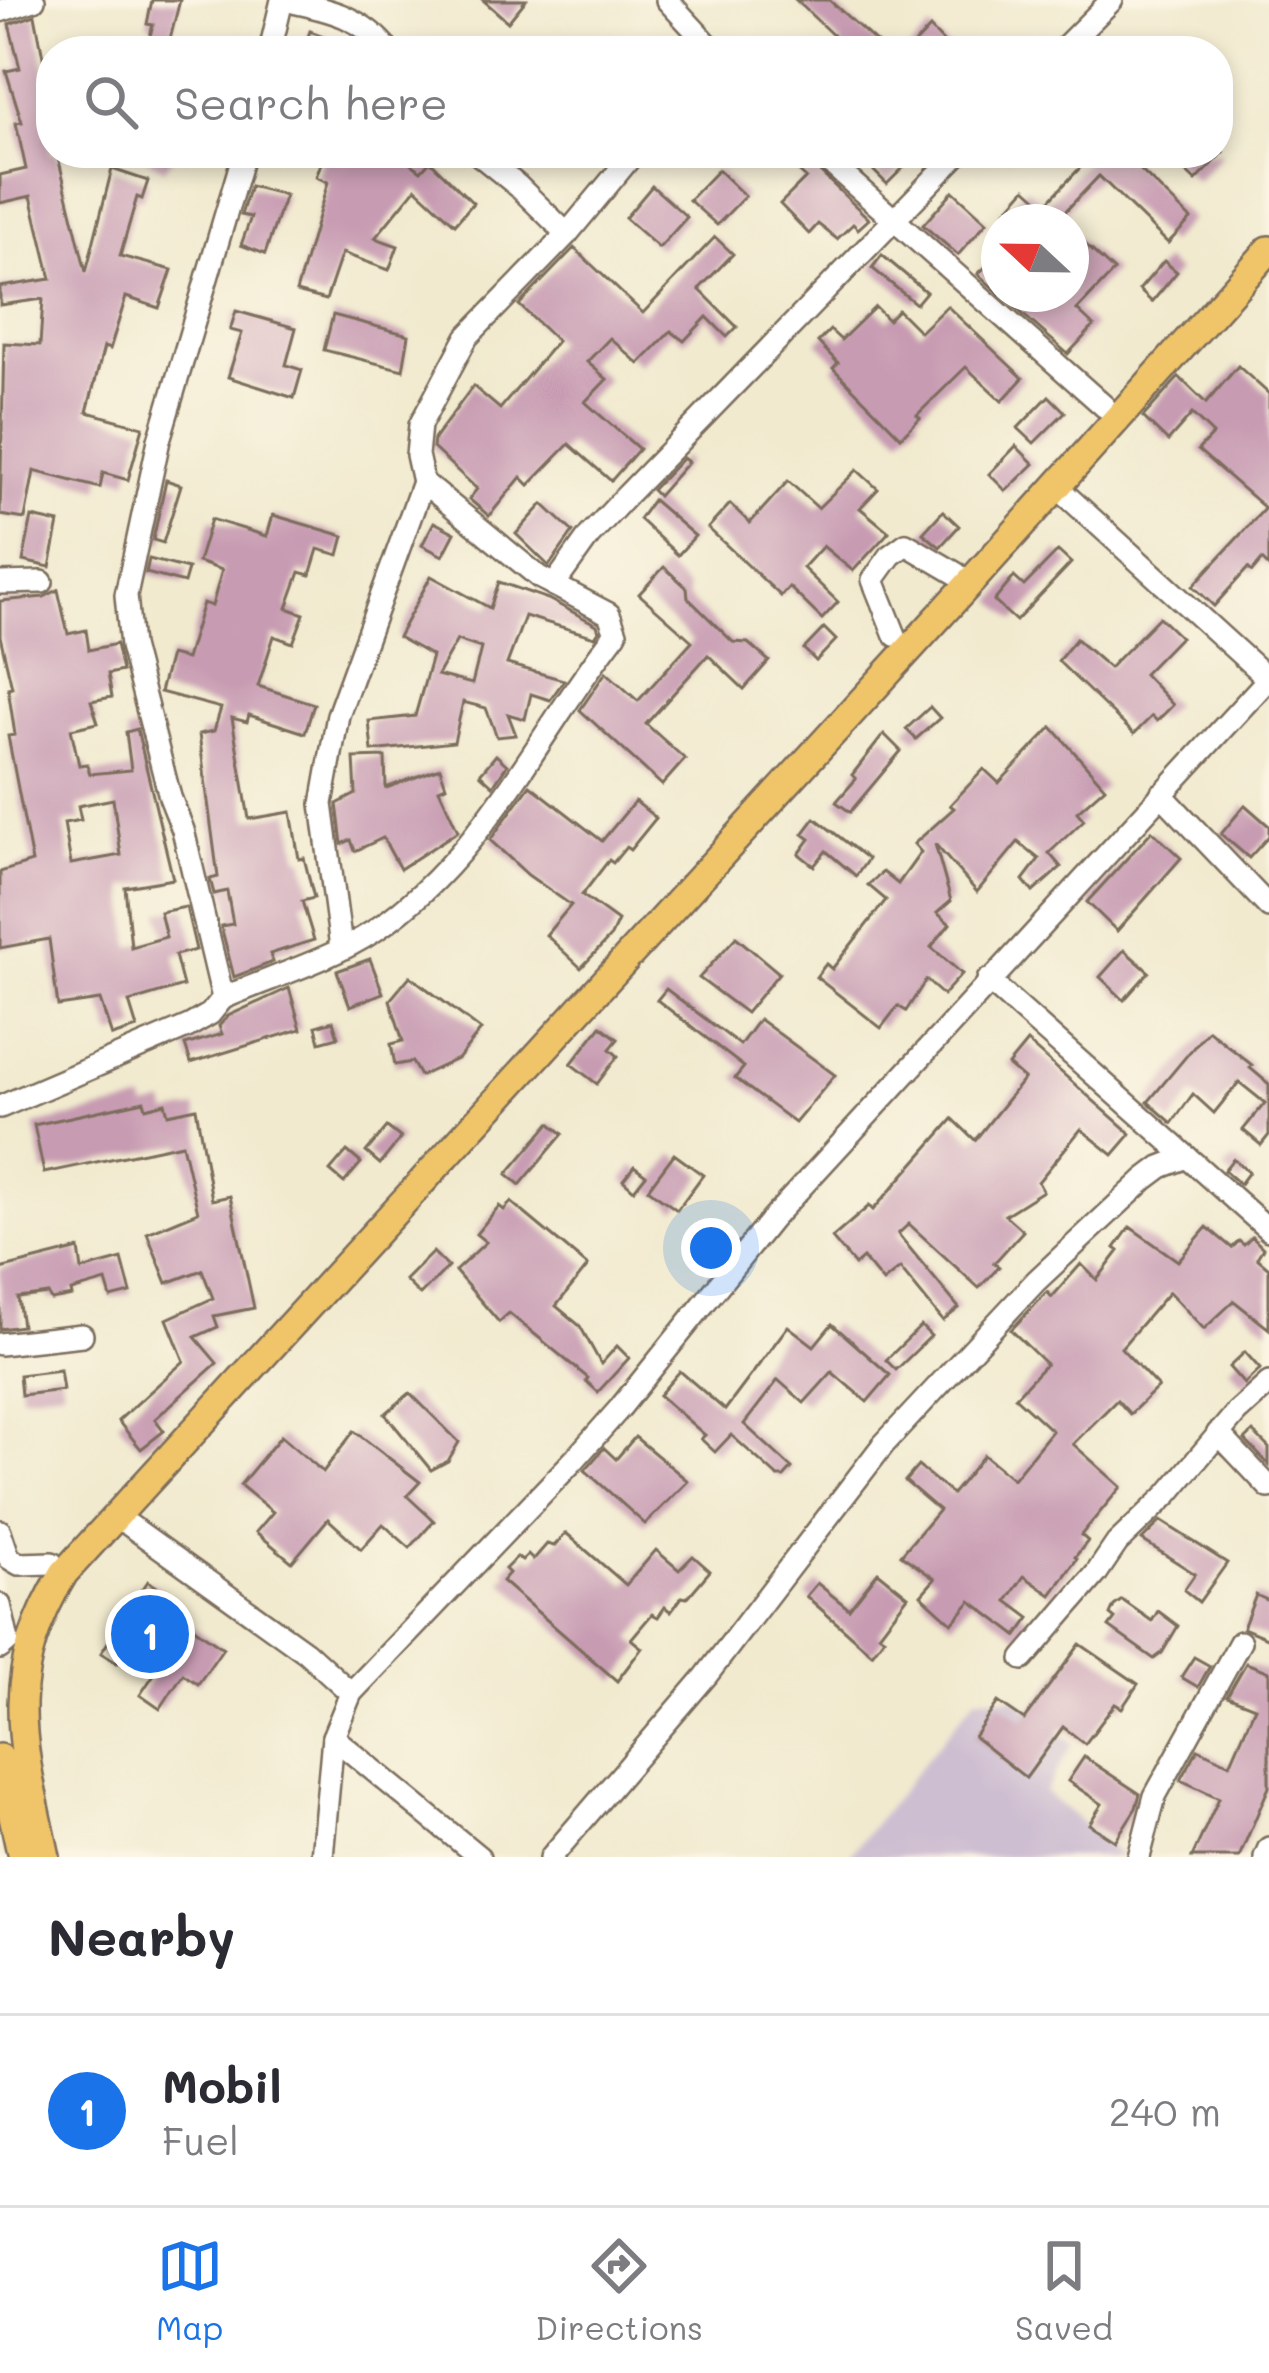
<!DOCTYPE html>
<style>
:root{--surface:#fff;--page:#f2f2f3;--text:#2b2b33;--muted:#7c7c81;--line:#e1e1e2;--accent:#1a73e8}
body{margin:0;font-family:Mali,sans-serif;background:var(--page);color:var(--text)}
.compass{position:absolute;left:981px;top:204px;width:108px;height:108px;border-radius:50%;background:var(--surface);box-shadow:0 6px 18px #0003;rotate:292deg}
.you{position:absolute;left:711px;top:1248px;width:42px;height:42px;margin:-30px;border:9px solid #fff;border-radius:50%;background:#1a73e8;box-shadow:0 0 0 18px #1a73e833}
.badge{display:grid;place-items:center;width:78px;height:78px;border-radius:50%;background:var(--accent);color:#fff;font-size:39px;font-weight:700}
.pin{position:absolute;translate:-50% -50%;border:6px solid #fff;box-shadow:0 3px 12px #0006}
.list{margin:0;padding:0;list-style:none}
h2{display:flex;justify-content:space-between;align-items:center;height:156px;margin:0;padding:0 48px;font-size:51px}
h2 small{font-size:39px;font-weight:400;color:var(--muted)}
.list li{display:grid;grid-template-columns:78px 1fr auto;gap:36px;align-items:center;box-sizing:border-box;height:192px;padding:0 48px;border-top:3px solid var(--line)}
.list b{display:block;font-size:45px;white-space:nowrap}
.list p{margin:0;font-size:39px;white-space:nowrap;color:var(--muted)}
.list em{font-size:39px;font-style:normal;color:var(--muted)}
.icon{flex:none;width:66px;height:66px;fill:none;stroke:currentColor;stroke-width:2;stroke-linecap:round;stroke-linejoin:round}
.map{position:relative;flex:none;width:1269px;height:1857px;overflow:hidden}
.search{position:absolute;background:var(--surface);box-shadow:0 6px 18px #0003;left:36px;right:36px;top:36px;height:132px;display:flex;align-items:center;gap:30px;box-sizing:border-box;padding:0 42px;border-radius:48px;color:var(--muted);font-size:45px}
.sheet{height:348px;background:var(--surface)}
nav{display:flex;justify-content:space-around;align-items:center;box-sizing:border-box;height:168px;border-top:3px solid var(--line);background:var(--surface);font-size:33px;color:var(--muted)}
nav a{display:grid;justify-items:center;gap:6px}
nav .on{color:var(--accent)}
.map>svg:first-child{display:block}
.industrial{fill:#cebed1}
.building{fill:#c79bb2;fill-rule:evenodd}
.lines{fill:none;stroke-linecap:round;stroke-linejoin:round}
.minor-casing{stroke:#7b6d5c;stroke-width:26}
.major-casing{stroke:#7b6d5c;stroke-width:32}
.minor{stroke:#fff;stroke-width:21}
.major{stroke:#f0c469;stroke-width:27}
</style>
<div class="map">
<svg width="1269" height="1857" viewBox="0 0 1269 1857">
<rect width="100%" height="100%" fill="#fcf5e5"/>
<filter id="ink" filterUnits="userSpaceOnUse"><feTurbulence type="fractalNoise" baseFrequency=".00833" numOctaves="2"/><feDisplacementMap in="SourceGraphic" scale="24" xChannelSelector="R" yChannelSelector="G"/><feConvolveMatrix kernelMatrix="1 2 1 2 8 2 1 2 1" color-interpolation-filters="sRGB"/></filter>
<filter id="wash" filterUnits="userSpaceOnUse"><feTurbulence type="fractalNoise" baseFrequency=".004" numOctaves="4" result="noise"/><feDisplacementMap in="SourceGraphic" scale="48" xChannelSelector="R" yChannelSelector="G"/><feGaussianBlur stdDeviation="2.7" result="paint"/><feColorMatrix in="noise" values="0 0 0 0 0 0 0 0 0 0 0 0 0 0 0 0 0 1.4 0 .05"/><feComposite in="paint" operator="in"/></filter>
<g filter="url(#wash)">
<rect width="100%" height="100%" fill="#f1eacf"/>
<!-- industrial -->
<polygon class="industrial" points="977,1696 1014,1698 1073,1743 1045,1792 1122,1857 848,1857"/>
<g id="blocks">
<!-- building -->
<g class="building">
<polygon points="152,0 180,0 167,51 146,51 153,25 147,24"/>
<polygon points="483,0 526,0 508,22"/>
<polygon points="796,0 829,0 886,51 836,51 842,44"/>
<polygon points="35,15 51,99 47,101 51,153 57,153 86,272 112,169 148,181 142,199 137,197 120,256 172,270 159,308 126,297 110,349 104,347 87,412 143,427 128,480 103,473 100,488 34,471 25,519 0,515 4,343 40,345 43,299 0,305 0,287 51,279 31,196 0,203 0,175 26,169 16,123 22,122 6,71 20,68 9,24"/>
<polygon points="930,28 952,51 908,51"/>
<polygon points="310,31 358,49 358,51 303,51"/>
<polygon points="139,153 176,153 164,170"/>
<polygon points="325,153 397,153 421,171 430,161 473,203 455,224 416,188 375,238 398,246 389,270 342,253 326,300 296,292 328,182 316,177"/>
<polygon points="786,153 800,153 869,219 858,229 853,224 837,239 818,224 809,234 780,204 806,178 783,157"/>
<polygon points="880,153 918,153 887,184 868,165"/>
<polygon points="1094,153 1123,153 1191,219 1168,243 1099,176 1059,218 1063,222 1012,222 1003,214 1026,188 1045,205"/>
<polygon points="1166,153 1223,153 1196,181"/>
<polygon points="718,170 745,196 717,225 689,200"/>
<polygon points="250,186 285,195 265,254 241,245 251,217 241,215"/>
<polygon points="652,186 687,217 659,248 625,218"/>
<polygon points="953,191 987,222 958,255 923,225"/>
<polygon points="1071,231 1114,271 1077,310 1094,326 1068,354 1000,294 1071,294"/>
<polygon points="715,237 733,254 699,289 737,327 727,337 707,317 684,341 671,331 639,364 610,338 587,362 607,379 585,402 639,449 611,481 569,444 529,485 521,477 489,516 469,499 477,489 433,448 434,439 473,386 500,409 557,341 519,305 574,248 643,313"/>
<polygon points="999,254 999,293 978,274"/>
<polygon points="882,255 926,292 916,304 872,268"/>
<polygon points="1164,261 1177,272 1152,302 1139,290"/>
<polygon points="947,306 1023,378 1002,401 966,367 917,415 920,418 901,437 833,368 838,363 818,342 830,330 841,340 875,307 888,320 898,310 920,332"/>
<polygon points="236,311 296,328 286,365 302,370 294,398 228,377 242,333 230,330"/>
<polygon points="333,315 409,335 403,370 324,350"/>
<polygon points="1238,366 1269,394 1269,567 1262,560 1252,572 1248,568 1214,606 1193,586 1265,508 1198,450 1213,434 1192,414 1168,441 1143,417 1179,377 1206,403"/>
<polygon points="1049,396 1065,412 1034,443 1018,428"/>
<polygon points="1016,446 1034,464 1006,491 989,474"/>
<polygon points="683,458 688,462 658,496 652,490"/>
<polygon points="857,470 878,489 860,508 889,532 853,571 823,546 803,568 838,602 822,619 789,587 781,596 708,528 730,504 750,523 788,481 818,508"/>
<polygon points="166,480 181,485 163,543 153,540"/>
<polygon points="653,500 695,536 678,555 639,519"/>
<polygon points="543,504 573,532 549,566 516,534"/>
<polygon points="943,511 959,526 940,547 923,533"/>
<polygon points="273,515 344,536 339,555 318,549 310,575 300,572 287,608 304,614 293,643 274,636 258,686 314,704 305,733 249,715 247,722 232,718 249,819 291,812 299,859 304,858 314,898 302,901 314,940 270,954 273,962 234,977 221,926 233,924 227,891 214,894 210,879 218,877 199,734 214,731 221,708 160,692 170,655 186,659 203,603 212,606 222,570 198,562 211,519 267,536"/>
<polygon points="32,517 59,523 50,567 23,561"/>
<polygon points="434,522 455,533 443,556 422,545"/>
<polygon points="1058,551 1071,563 1016,621 994,601 1014,577 1024,586"/>
<polygon points="149,559 188,569 184,583 146,573"/>
<polygon points="664,567 687,588 688,598 733,642 748,643 769,661 744,689 708,655 646,724 685,759 662,785 580,710 606,672 638,701 692,641 639,594"/>
<path d="M431,576L490,608L499,582L548,599L597,625L599,631L595,637L525,616L507,664L564,680L550,700L531,694L525,719L508,714L516,735L497,737L486,708L463,702L454,742L372,751L369,721L415,716L432,656L398,637ZM457,640L481,648L472,684L437,675Z"/>
<path d="M58,590L68,634L86,630L89,650L116,644L122,671L108,674L112,697L91,701L98,723L71,729L79,765L87,764L90,774L131,770L126,732L137,729L173,879L125,887L131,947L166,937L160,912L186,907L196,950L175,955L183,986L129,1002L137,1028L112,1036L100,1000L58,1006L49,939L0,948V872L32,862L8,736L15,735L8,688L12,687L0,636V601L44,597ZM113,799L121,855L71,864L64,823L81,820L78,806Z"/>
<polygon points="1159,617 1180,637 1144,674 1173,705 1157,721 1152,716 1134,734 1058,661 1076,639 1109,668"/>
<polygon points="824,628 836,640 816,661 804,649"/>
<polygon points="930,707 940,718 916,739 906,729"/>
<polygon points="1052,727 1105,787 1077,812 1084,820 1049,853 1061,867 1033,892 1023,880 1039,859 1018,842 977,892 935,844 951,901 937,913 950,924 931,947 962,974 943,995 926,980 906,1011 898,1006 881,1028 816,977 826,964 832,969 886,900 868,885 883,872 898,884 921,852 914,844 954,808 950,805 984,769 999,783"/>
<polygon points="884,734 901,751 850,812 836,802 856,779 852,775"/>
<polygon points="496,755 507,765 493,786 480,774"/>
<polygon points="385,757 386,788 440,768 446,786 439,789 458,831 400,869 383,838 355,851 351,840 342,844 337,804 356,794 354,758"/>
<polygon points="530,785 602,841 635,801 656,818 630,850 626,847 613,863 609,860 582,895 618,921 611,936 581,968 546,935 571,905 528,875 490,840"/>
<polygon points="1245,805 1269,826 1269,836 1249,858 1221,834"/>
<polygon points="815,818 868,859 856,876 826,851 814,866 799,854 810,839 803,834"/>
<polygon points="1152,831 1181,858 1117,931 1087,902"/>
<polygon points="736,937 779,973 746,1013 699,978"/>
<polygon points="1124,950 1149,972 1124,1000 1100,977"/>
<polygon points="370,959 383,993 350,1006 337,971"/>
<polygon points="410,976 481,1030 459,1058 420,1076 412,1062 395,1065 391,1044 403,1041 390,1000"/>
<polygon points="289,988 301,1029 191,1063 185,1045 222,1034 219,1026 228,1016"/>
<polygon points="666,989 740,1045 759,1019 835,1075 795,1123 735,1078 744,1067 657,1000"/>
<polygon points="333,1021 338,1037 320,1042 316,1026"/>
<polygon points="601,1026 618,1039 610,1049 618,1056 597,1084 571,1064"/>
<polygon points="1208,1030 1252,1065 1250,1068 1269,1084 1269,1135 1261,1145 1243,1130 1265,1103 1239,1082 1214,1113 1193,1094 1172,1123 1148,1102"/>
<polygon points="1027,1042 1131,1134 1113,1155 1081,1129 1038,1182 1043,1191 1005,1215 1023,1231 994,1263 999,1267 979,1288 909,1224 898,1234 959,1308 943,1321 900,1268 883,1282 863,1258 855,1265 832,1238 869,1206 873,1210 953,1119 975,1140 1024,1079 1008,1065"/>
<polygon points="144,1101 146,1108 165,1103 168,1114 196,1108 212,1200 230,1196 254,1308 214,1316 218,1327 195,1337 217,1363 155,1419 164,1431 141,1449 118,1421 184,1361 167,1319 213,1298 202,1270 167,1283 147,1233 198,1212 182,1144 44,1173 34,1125"/>
<polygon points="550,1123 563,1134 520,1185 507,1174"/>
<polygon points="387,1127 401,1138 380,1164 366,1152"/>
<polygon points="347,1151 361,1163 344,1183 330,1171"/>
<polygon points="674,1154 703,1175 677,1210 648,1189"/>
<polygon points="1233,1159 1249,1172 1240,1184 1224,1170"/>
<polygon points="634,1166 646,1175 634,1190 623,1180"/>
<polygon points="511,1202 588,1266 556,1306 580,1326 601,1364 617,1346 629,1358 598,1392 586,1381 588,1378 509,1313 499,1322 455,1271 486,1242 476,1234 499,1206 504,1210"/>
<polygon points="1130,1227 1178,1261 1207,1227 1232,1248 1239,1241 1244,1245 1252,1237 1263,1248 1257,1258 1269,1268 1269,1329 1234,1301 1204,1329 1169,1292 1121,1348 1158,1387 1130,1414 1117,1400 1073,1444 1121,1487 1081,1535 1088,1541 1075,1557 1077,1559 1051,1595 1024,1576 1007,1601 1030,1618 1017,1636 971,1601 952,1623 921,1595 935,1579 901,1555 939,1510 905,1481 918,1466 952,1494 984,1455 1013,1479 1052,1431 1015,1397 1046,1364 1011,1330 1047,1292 1052,1297 1081,1264 1097,1280 1119,1251 1115,1248"/>
<polygon points="79,1249 82,1270 122,1259 131,1293 111,1298 106,1281 71,1291 72,1296 51,1300 48,1294 18,1298 22,1326 0,1329 0,1269"/>
<polygon points="433,1252 448,1267 420,1295 405,1280"/>
<polygon points="832,1324 890,1375 867,1402 832,1372 804,1403 778,1380 744,1424 792,1468 784,1477 778,1477 731,1435 715,1452 701,1439 705,1435 659,1395 680,1371 725,1410 788,1326 814,1346"/>
<polygon points="921,1326 931,1336 896,1370 886,1360"/>
<polygon points="1245,1352 1260,1369 1244,1384 1229,1367"/>
<polygon points="60,1370 63,1390 21,1395 19,1375"/>
<polygon points="410,1393 459,1442 448,1461 431,1470 385,1414"/>
<polygon points="354,1431 420,1482 407,1496 434,1521 410,1548 383,1524 361,1549 328,1519 292,1562 256,1532 273,1512 240,1485 281,1436 323,1472"/>
<polygon points="1253,1432 1269,1448 1269,1465 1245,1440"/>
<polygon points="635,1437 688,1481 645,1524 585,1470 604,1448 616,1459"/>
<polygon points="1161,1521 1227,1563 1199,1602 1184,1590 1195,1574 1142,1540"/>
<polygon points="566,1533 626,1585 656,1550 679,1570 693,1556 710,1571 687,1598 682,1597 671,1612 665,1607 658,1617 652,1614 631,1639 642,1648 617,1681 502,1581 509,1573 505,1569 517,1557 522,1561 528,1555 533,1560 547,1544 554,1546"/>
<polygon points="878,1572 908,1596 879,1634 884,1638 872,1654 806,1596 817,1583 849,1609"/>
<polygon points="148,1581 164,1592 117,1663 101,1653"/>
<polygon points="1256,1595 1269,1601 1269,1639 1243,1628"/>
<polygon points="1122,1600 1152,1621 1158,1611 1178,1626 1162,1653 1154,1659 1109,1627 1115,1619 1110,1615 1114,1606"/>
<polygon points="188,1624 223,1648 198,1684 183,1674 160,1709 140,1695"/>
<polygon points="1080,1644 1138,1684 1122,1708 1115,1704 1085,1744 1063,1727 1026,1778 974,1737 998,1702 1024,1720"/>
<polygon points="1194,1657 1210,1666 1198,1687 1181,1677"/>
<polygon points="1246,1663 1269,1672 1269,1787 1239,1857 1192,1857 1219,1798 1181,1780 1198,1749 1230,1764 1255,1707 1227,1696"/>
<polygon points="1084,1757 1140,1794 1136,1808 1115,1841 1089,1824 1102,1804 1068,1781"/>
</g>
</g>
</g>
<g filter="url(#ink)">
<use href="#blocks" fill-opacity="0" stroke="#7b6d5c" stroke-width="3"/>
<g class="lines">
<!-- minor casing -->
<g class="minor-casing">
<g id="minor">
<path d="M284,0C325,9 361,15 389,51"/>
<polyline points="667,0 714,51"/>
<polyline points="0,11 34,0"/>
<polyline points="270,51 282,0"/>
<polyline points="1061,51 1112,0"/>
<polyline points="477,153 518,186 567,234"/>
<polyline points="819,153 1105,407"/>
<polyline points="1056,486 1268,679"/>
<polyline points="0,583 42,582"/>
<polyline points="554,585 539,577 423,482 417,455 420,425 467,337 567,234 634,153"/>
<polyline points="895,635 873,580 891,555 906,544 957,574"/>
<polyline points="1161,794 1269,907"/>
<polyline points="341,947 322,804 338,715 423,482"/>
<polyline points="988,980 1269,1230"/>
<path d="M223,998C272,977 330,960 374,931C483,858 538,733 616,633L609,614L554,585L589,536L627,495L959,153"/>
<polyline points="0,1107 189,1026 210,1014 223,998 183,830 170,797 131,646 126,595 159,440 244,153"/>
<polyline points="0,1344 82,1335"/>
<polyline points="1218,1433 1269,1487"/>
<polyline points="118,1517 306,1652 351,1693 333,1737 479,1857"/>
<polyline points="0,1531 9,1558 19,1564 52,1563"/>
<polyline points="0,1605 8,1641 0,1648"/>
<polyline points="1023,1659 1096,1574 1117,1543 1168,1494 1237,1412 1269,1383"/>
<polyline points="351,1693 574,1460 620,1408 771,1220 1269,678"/>
<polyline points="322,1857 333,1737"/>
<polyline points="551,1857 706,1676 883,1445 1036,1281 1145,1179 1161,1167 1187,1157"/>
<polyline points="1139,1857 1155,1796 1240,1642"/>
<polyline points="1265,1857 1269,1848"/>
</g>
</g>
<!-- major casing -->
<g class="major-casing">
<g id="major">
<polyline points="0,1758 22,1857"/>
<path d="M46,1857C22,1745 0,1677 64,1573L968,585L1269,250"/>
</g>
</g>
<!-- minor -->
<use href="#minor" class="minor"/>
<!-- major -->
<use href="#major" class="major"/>
</g>
</g>
</svg>
<svg class="compass" viewBox="-18 -18 36 36"><path d="M0-13l5 13h-10z" fill="#e53935"/><path d="M0 13l5-13h-10z" fill="#7c7c81"/></svg>
<div class="you"></div>
<div class="pin badge" style="left:150px;top:1634px">1</div>
<div class="search"><svg class="icon" aria-label="search" viewBox="0 0 24 24"><circle cx="10" cy="10" r="6"/><path d="M15 15l6 6"/></svg>Search here</div>
</div>
<section class="sheet">
<h2>Nearby<small></small></h2>
<ul class="list">
<li><span class="badge">1</span><div><b>Mobil</b><p>Fuel</p></div><em>240 m</em></li>
</ul>
</section>
<nav>
<a class="on"><svg class="icon" aria-label="map" viewBox="0 0 24 24"><path d="M3 6l6-2 6 2 6-2v14l-6 2-6-2-6 2zM9 4v14M15 6v14"/></svg>Map</a>
<a><svg class="icon" aria-label="directions" viewBox="0 0 24 24"><path d="M12 3l9 9-9 9-9-9zM9 14v-3h6M13 9l2 2-2 2"/></svg>Directions</a>
<a><svg class="icon" aria-label="saved" viewBox="0 0 24 24"><path d="M7 4h10v16l-5-4-5 4z"/></svg>Saved</a>
</nav>
